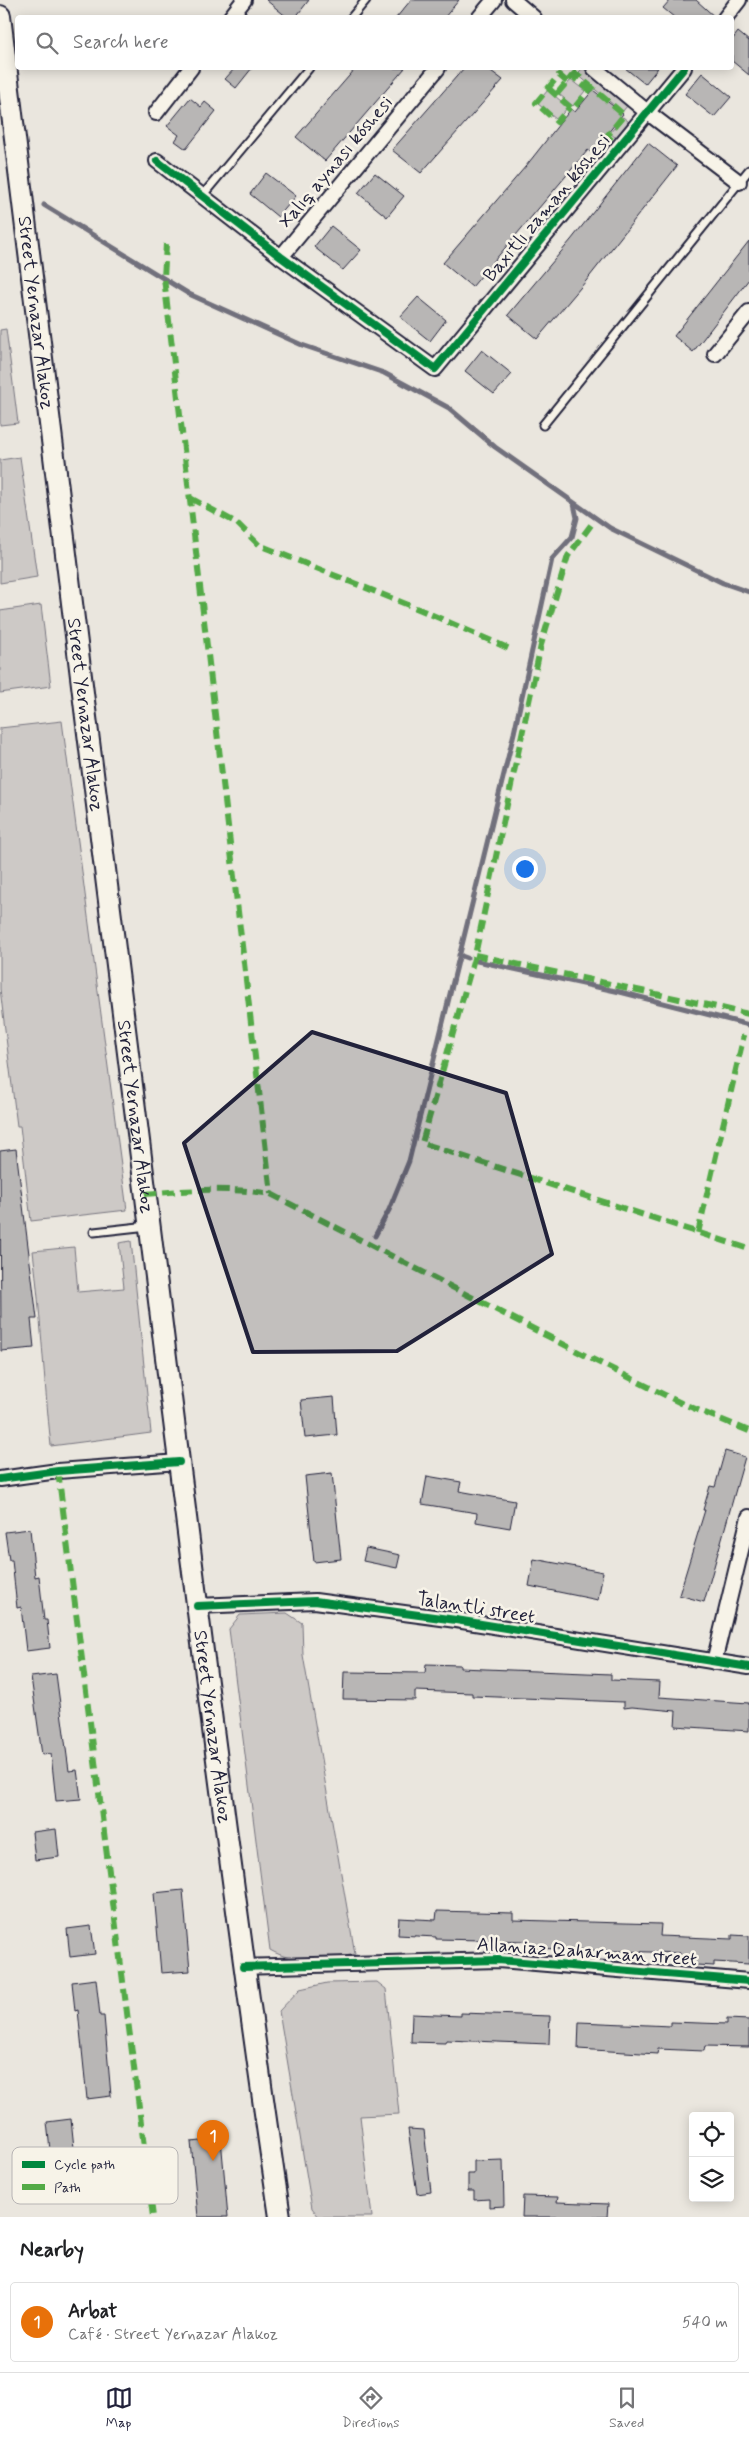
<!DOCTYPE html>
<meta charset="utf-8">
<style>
:root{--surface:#fff;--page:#f2f2f2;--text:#202124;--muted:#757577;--line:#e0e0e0;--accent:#22223b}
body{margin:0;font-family:Mynerve,sans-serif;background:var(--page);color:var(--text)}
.controls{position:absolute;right:15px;bottom:15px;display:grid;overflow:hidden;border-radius:5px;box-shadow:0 2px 12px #0003}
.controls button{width:45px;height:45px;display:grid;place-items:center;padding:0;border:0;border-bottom:1px solid var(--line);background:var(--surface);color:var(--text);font:25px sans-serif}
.you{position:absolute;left:524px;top:868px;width:18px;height:18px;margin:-12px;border:4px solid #fff;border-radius:50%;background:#1a73e8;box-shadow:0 0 0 8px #1a73e833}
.badge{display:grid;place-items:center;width:32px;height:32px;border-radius:50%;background:var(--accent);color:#fff;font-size:16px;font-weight:700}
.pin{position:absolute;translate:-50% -41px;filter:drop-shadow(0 1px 2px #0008)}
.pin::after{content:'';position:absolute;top:26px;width:18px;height:15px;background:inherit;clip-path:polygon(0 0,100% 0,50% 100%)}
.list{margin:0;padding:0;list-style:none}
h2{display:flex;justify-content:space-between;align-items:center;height:65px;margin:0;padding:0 20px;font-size:21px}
h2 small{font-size:16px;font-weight:400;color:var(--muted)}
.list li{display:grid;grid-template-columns:32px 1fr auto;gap:15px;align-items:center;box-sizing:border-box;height:80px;margin:0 10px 10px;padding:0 10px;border:1px solid var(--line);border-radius:5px}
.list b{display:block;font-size:19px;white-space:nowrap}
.list p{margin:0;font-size:16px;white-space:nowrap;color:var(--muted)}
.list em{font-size:16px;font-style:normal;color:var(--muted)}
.icon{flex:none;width:28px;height:28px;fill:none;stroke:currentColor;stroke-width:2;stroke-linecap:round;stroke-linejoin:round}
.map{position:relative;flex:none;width:749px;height:2217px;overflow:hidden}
.search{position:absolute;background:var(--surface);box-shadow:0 2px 12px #0003;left:15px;right:15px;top:15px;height:55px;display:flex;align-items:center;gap:12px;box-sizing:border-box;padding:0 18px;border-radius:5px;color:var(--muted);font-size:19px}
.sheet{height:155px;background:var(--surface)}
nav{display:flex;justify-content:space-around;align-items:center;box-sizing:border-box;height:70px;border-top:1px solid var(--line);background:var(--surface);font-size:14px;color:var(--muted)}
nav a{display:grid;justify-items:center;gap:2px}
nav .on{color:var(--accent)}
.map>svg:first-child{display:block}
.green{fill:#cdc9c6;stroke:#787680}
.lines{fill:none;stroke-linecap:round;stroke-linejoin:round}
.stream{stroke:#716f7b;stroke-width:5}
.building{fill:#b8b6b5;stroke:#22223b}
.lane-casing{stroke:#22223b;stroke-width:11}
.street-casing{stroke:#22223b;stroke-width:18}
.secondary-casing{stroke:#22223b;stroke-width:24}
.lane{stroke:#f7f3e8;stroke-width:7}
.street{stroke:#f7f3e8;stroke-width:14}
.secondary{stroke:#f7f3e8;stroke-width:20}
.quiet{stroke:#53aa46;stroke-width:6;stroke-dasharray:12 6;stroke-linecap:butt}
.cycleway-casing{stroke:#f7f3e8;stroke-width:11}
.cycleway{stroke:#00873e;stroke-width:8}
.marked{fill:#22223b;fill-opacity:0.2;stroke:#22223b;stroke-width:4;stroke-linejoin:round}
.labels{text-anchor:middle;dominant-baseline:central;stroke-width:5;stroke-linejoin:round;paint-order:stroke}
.street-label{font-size:19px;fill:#22223b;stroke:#f7f3e8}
.key{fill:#f7f3e8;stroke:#b7b4b4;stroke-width:1}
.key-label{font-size:14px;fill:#22223b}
</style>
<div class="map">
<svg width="749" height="2217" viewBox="0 0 749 2217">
<rect width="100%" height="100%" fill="#eae6de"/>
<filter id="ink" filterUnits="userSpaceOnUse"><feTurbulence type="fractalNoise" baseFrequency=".02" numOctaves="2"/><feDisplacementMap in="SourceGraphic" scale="10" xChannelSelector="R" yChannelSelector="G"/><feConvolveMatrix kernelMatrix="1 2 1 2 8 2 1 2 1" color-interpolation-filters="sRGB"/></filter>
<g filter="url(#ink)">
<!-- green -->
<g class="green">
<polygon points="583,68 628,105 622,112 577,74"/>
<polygon points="571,80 585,91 573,106 559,94"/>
<polygon points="548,90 568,107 557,120 537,103"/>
<polygon points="623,117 629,122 616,138 610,133"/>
<polygon points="6,329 18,423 0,425 0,330"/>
<polygon points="20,457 37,577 0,583 0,460"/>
<polygon points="41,605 51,686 0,693 0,611"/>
<polygon points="62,721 127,1210 31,1221 20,1126 17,1126 0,989 0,728"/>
<path d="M131,1241L151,1433L51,1446C44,1381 41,1316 33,1251L74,1247L78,1292L124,1288L119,1243Z"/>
<path d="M287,1613L302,1623L303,1655L355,1954C326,1960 296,1965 270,1950L229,1629L240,1615Z"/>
<polygon points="377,1982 386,1989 399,2114 360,2116 372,2217 319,2217 312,2208 279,2011 300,1989 327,1983"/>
</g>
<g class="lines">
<!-- stream -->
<g class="stream">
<polyline points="44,205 189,294 302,345 384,373 449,408 495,447 610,528 723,583 749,592"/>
<polyline points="459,955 467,958"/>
<polyline points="477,961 620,992 749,1025"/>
<polyline points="375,1236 389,1210 409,1161 514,733 552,559 572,537 577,518 574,504"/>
</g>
</g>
<!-- building -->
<g class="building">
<polygon points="266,0 309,0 295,18 288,18"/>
<polygon points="411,0 459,0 444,18 396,18"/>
<polygon points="670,0 696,0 716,18 675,18 663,8"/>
<polygon points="738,32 749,41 749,75 732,61 732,40"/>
<polygon points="235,68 252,68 236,88 225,79"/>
<polygon points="356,68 405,68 325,161 296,137"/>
<polygon points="464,68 487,68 503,80 421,173 392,150"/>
<polygon points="625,68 658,68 645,84"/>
<polygon points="702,73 731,97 714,117 685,94"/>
<polygon points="593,90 623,114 604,138 610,144 598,158 588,150 472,287 443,263 526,166 571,109 575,112"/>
<polygon points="190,98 201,107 205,102 216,111 186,149 175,141 179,135 167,126"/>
<polygon points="648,143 677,166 586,281 537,339 508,315 571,240"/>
<polygon points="266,173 296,196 278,217 250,194"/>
<polygon points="375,173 404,196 387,217 358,193"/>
<polygon points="331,226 361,250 343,270 314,247"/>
<polygon points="749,241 749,279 693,352 674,336"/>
<polygon points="418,297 446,320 430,341 400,317"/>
<polygon points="482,350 512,374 494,394 465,371"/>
<polygon points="16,1149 37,1319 31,1319 34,1348 1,1351 0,1151"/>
<polygon points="334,1397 337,1435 305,1438 301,1400"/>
<polygon points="725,1451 745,1457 704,1602 679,1595 705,1510 703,1510 710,1486 715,1487"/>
<polygon points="332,1473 341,1559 314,1562 305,1476"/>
<polygon points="427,1476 461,1482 459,1491 515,1501 510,1528 476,1522 477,1513 422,1504"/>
<polygon points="30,1529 35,1577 39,1576 44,1620 47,1620 50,1648 26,1651 21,1607 17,1608 12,1560 9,1560 5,1532"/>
<polygon points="366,1548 400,1555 397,1568 363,1561"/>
<polygon points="534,1559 603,1572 598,1600 529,1586"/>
<polygon points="426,1664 460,1665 460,1668 611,1674 611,1680 660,1682 659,1697 749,1703 749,1731 675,1726 676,1711 632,1707 624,1708 624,1702 472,1696 472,1693 415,1691 415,1700 343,1699 344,1672 425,1673"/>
<polygon points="56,1674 69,1771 77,1770 81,1799 56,1801 51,1754 42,1755 31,1677"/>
<polygon points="56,1829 59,1857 35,1860 32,1832"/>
<polygon points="183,1890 190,1971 161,1973 154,1893"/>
<polygon points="437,1911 513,1913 513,1920 661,1924 660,1936 732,1939 732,1935 749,1936 749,1964 714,1962 714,1966 679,1964 680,1953 528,1948 529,1941 436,1939 436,1937 398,1935 399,1918 436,1920"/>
<polygon points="91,1926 95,1954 70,1957 67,1929"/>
<polygon points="96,1979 100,2016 104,2016 111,2096 87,2099 78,2010 75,2011 72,1982"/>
<polygon points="461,2013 550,2016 549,2044 446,2040 445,2043 411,2042 412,2014 461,2016"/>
<polygon points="727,2019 749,2020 749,2047 705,2046 704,2051 658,2049 657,2054 578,2049 579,2022 671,2026 671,2022 727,2024"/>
<polygon points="71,2119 74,2148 50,2150 47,2122"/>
<polygon points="408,2129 424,2130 431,2192 417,2194"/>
<polygon points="221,2139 228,2217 198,2217 191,2142"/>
<polygon points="503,2160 504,2206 489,2207 489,2199 474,2200 474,2191 468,2191 468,2174 474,2174 474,2161"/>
<polygon points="523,2196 558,2197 557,2202 608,2204 607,2217 522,2217"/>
</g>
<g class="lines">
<!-- lane casing -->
<g class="lane-casing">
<g id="lane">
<polyline points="351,18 366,0"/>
<polyline points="202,196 309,68"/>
<polyline points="543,425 749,170"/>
<polyline points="94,1232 148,1226"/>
</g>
</g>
<!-- street casing -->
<g class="street-casing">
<g id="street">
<polyline points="513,0 534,18"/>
<polyline points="230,18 244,0"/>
<polyline points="479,18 494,0"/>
<polyline points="725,18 739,0"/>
<polyline points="594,68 647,112 739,182"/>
<polyline points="156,113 191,68"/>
<polyline points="157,161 281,257 435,369 684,68"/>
<polyline points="281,257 438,68"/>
<polyline points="715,354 749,312"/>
<polyline points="0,1479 58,1471 179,1462"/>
<polyline points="197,1606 315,1601 456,1620 749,1667"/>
<polyline points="714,1662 749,1517"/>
<polyline points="243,1967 498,1960 749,1981"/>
</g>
</g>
<!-- secondary casing -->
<g class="secondary-casing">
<g id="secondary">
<path id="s1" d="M0,16C51,436 103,857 156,1277C195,1591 234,1904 280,2217"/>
</g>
</g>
<!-- lane -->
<use href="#lane" class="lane"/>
<!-- street -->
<use href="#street" class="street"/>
<!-- secondary -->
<use href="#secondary" class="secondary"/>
<!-- quiet -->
<g class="quiet">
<polyline points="572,76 575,73 624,115 607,136 619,146"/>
<polyline points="567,82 559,75 536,103 557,122 570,107"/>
<polyline points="548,88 571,108 574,108 589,90 572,76 556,95"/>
<polyline points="166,244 164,278 271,1194"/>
<polyline points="190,498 237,523 259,545 421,610 510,649"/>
<polyline points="591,525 568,556 541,645 475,955 422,1143 749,1249"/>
<polyline points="475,955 749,1014"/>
<path d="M145,1194C188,1190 228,1187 271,1194L594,1360L681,1403L749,1431"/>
<polyline points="698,1233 744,1035"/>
<polyline points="58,1471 153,2217"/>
</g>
<!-- cycleway casing -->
<g class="cycleway-casing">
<g id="cycleway">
<polyline points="157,161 281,257 435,369 684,68"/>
<polyline points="0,1479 58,1471 179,1462"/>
<polyline points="197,1606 315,1601 456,1620 749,1667"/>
<polyline points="243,1967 498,1960 749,1981"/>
</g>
</g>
<!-- cycleway -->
<use href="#cycleway" class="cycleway"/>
</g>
</g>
<!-- marked area -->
<path class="marked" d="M312,1032L506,1093L552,1254L397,1351L253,1352L184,1143Z"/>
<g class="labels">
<!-- street labels -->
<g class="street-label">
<text transform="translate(336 162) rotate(-50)">Xalıq aynası kóshesi</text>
<text transform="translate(547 208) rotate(-50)">Baxıtlı zaman kóshesi</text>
<text stroke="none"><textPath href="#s1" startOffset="299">Street Yernazar Alakoz</textPath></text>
<text stroke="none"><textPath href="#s1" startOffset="704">Street Yernazar Alakoz</textPath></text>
<text stroke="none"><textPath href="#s1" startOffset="1109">Street Yernazar Alakoz</textPath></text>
<text transform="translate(476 1608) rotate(9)">Talantli street</text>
<text stroke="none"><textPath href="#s1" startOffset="1724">Street Yernazar Alakoz</textPath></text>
<text transform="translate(587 1952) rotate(4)">Allaniaz Qaharman street</text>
</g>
</g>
<!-- legend -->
<rect x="12" y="2147" width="166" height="57" rx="8" class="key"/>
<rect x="22" y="2161" width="23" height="7" fill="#00873e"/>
<rect x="22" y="2184" width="23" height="6" fill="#53aa46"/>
<g class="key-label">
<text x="54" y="2169">Cycle path</text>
<text x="54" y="2192">Path</text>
</g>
</svg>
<div class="controls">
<button><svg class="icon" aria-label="locate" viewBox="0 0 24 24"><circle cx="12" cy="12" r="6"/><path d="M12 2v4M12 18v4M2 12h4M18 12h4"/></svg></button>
<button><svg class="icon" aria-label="layers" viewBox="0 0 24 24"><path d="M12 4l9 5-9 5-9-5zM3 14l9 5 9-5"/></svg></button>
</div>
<div class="you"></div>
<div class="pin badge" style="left:213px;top:2161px;background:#e8710a">1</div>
<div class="search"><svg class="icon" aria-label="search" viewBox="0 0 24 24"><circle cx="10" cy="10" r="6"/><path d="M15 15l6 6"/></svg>Search here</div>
</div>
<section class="sheet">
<h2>Nearby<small></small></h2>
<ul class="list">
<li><span class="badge" style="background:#e8710a">1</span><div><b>Arbat</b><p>Café · Street Yernazar Alakoz</p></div><em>540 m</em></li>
</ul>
</section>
<nav>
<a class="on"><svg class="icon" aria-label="map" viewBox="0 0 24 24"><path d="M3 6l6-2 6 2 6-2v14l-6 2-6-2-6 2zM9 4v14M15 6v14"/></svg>Map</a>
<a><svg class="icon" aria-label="directions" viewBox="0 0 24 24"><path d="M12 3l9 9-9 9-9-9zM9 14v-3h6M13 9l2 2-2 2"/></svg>Directions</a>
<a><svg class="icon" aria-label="saved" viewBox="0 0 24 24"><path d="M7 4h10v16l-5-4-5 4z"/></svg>Saved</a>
</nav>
